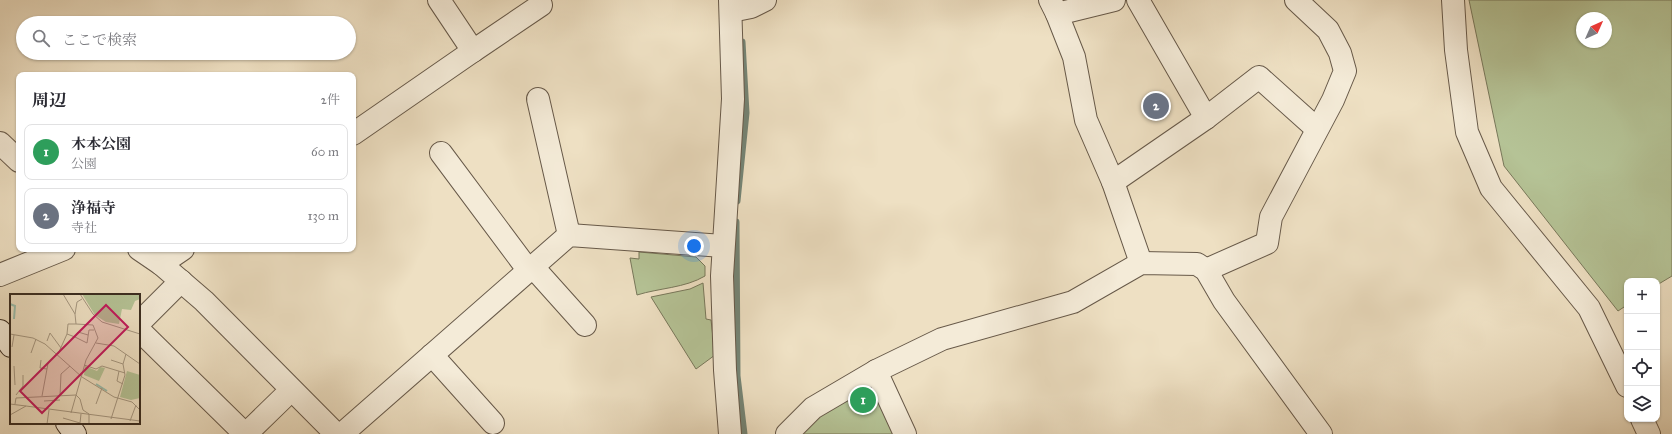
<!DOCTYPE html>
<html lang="ja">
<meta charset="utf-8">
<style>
:root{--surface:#fff;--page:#f2f2f3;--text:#2b2b33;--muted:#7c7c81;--line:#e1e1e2;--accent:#8f2418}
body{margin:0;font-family:"IM FELL Great Primer","Noto Serif JP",serif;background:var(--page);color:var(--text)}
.controls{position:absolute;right:12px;bottom:12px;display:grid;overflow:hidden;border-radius:8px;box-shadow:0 1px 3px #0004}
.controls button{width:36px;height:36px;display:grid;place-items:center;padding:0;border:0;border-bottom:1px solid var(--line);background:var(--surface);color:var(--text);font:20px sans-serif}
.compass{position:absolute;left:1576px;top:12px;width:36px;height:36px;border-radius:50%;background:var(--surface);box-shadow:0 1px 3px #0004;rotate:45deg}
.you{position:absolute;left:694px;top:246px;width:14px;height:14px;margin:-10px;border:3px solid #fff;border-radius:50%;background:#1a73e8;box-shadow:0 0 0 6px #1a73e833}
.badge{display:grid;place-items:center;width:26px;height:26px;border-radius:50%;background:var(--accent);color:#fff;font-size:13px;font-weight:700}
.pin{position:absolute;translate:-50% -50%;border:2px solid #fff;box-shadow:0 1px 4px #0006}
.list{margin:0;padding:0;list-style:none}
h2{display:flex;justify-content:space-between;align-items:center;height:52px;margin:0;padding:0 16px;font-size:17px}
h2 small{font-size:13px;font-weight:400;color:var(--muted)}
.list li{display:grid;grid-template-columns:26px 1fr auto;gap:12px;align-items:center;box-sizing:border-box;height:56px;margin:0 8px 8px;padding:0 8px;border:1px solid var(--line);border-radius:8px}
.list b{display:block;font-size:15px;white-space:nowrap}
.list p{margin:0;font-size:13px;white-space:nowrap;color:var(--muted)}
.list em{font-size:13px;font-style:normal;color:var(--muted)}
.icon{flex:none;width:22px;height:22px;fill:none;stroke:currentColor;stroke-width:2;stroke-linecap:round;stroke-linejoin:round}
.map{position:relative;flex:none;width:1672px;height:434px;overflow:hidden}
.search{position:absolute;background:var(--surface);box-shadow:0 1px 3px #0004;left:16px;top:16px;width:340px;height:44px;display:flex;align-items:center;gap:10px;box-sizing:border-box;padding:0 14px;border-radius:22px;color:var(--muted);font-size:15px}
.panel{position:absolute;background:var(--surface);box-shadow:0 1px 3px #0004;left:16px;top:72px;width:340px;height:180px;border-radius:8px}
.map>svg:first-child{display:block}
.green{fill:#b5c396;stroke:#78785b;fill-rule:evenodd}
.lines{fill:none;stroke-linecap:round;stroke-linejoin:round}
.stream{stroke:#748475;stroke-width:7}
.minor-casing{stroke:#675949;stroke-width:24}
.secondary-casing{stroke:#3a2c20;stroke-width:24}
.minor{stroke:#f4ebd8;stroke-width:22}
.secondary{stroke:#f4ebd8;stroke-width:22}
.inset-river{fill:none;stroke:#9bbead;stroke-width:2}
.inset-road{fill:none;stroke:#a69882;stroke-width:1}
.view{fill:#c2185b;fill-opacity:0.15;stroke:#c2185b;stroke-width:2}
.inset-edge{fill:none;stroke:#3a2c20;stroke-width:2}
</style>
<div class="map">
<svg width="1672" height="434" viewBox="0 0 1672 434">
<rect width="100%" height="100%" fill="#eee0c3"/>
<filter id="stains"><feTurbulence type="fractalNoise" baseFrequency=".005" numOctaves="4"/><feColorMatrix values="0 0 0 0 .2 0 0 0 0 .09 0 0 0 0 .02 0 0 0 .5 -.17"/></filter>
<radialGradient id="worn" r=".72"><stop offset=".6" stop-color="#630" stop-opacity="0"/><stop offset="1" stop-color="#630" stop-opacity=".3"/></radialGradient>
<!-- green -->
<g class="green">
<path d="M1469,0H1672V276L1657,285V281H1627V305L1618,311L1504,166ZM1582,18H1606V42H1582Z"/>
<path d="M639,252L696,257L705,266V276C685,288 659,288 637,295L630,258L639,259Z"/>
<polygon points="703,283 706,319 711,320 715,355 696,369 651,297 690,289"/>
<polygon points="874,385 895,434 800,434 819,415"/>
</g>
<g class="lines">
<!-- stream -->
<g class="stream">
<polyline points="737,201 746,113 742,42"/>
<polyline points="736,222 737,376 744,434"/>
</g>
<!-- minor casing -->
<g class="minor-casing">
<g id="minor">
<polyline points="439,0 473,51 541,5"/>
<polyline points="730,0 733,99 722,276 725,370 730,434"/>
<polyline points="1050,0 1057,14 1114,0"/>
<polyline points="1138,0 1206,118"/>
<polyline points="1453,0 1456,50 1467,132 1491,188 1589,308 1627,386"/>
<polyline points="731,11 751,7 765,0"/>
<polyline points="1057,14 1074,57 1086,120 1113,182 1206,118 1259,77 1317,129"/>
<polyline points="538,99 569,235"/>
<polyline points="353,134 473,51"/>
<polyline points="0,143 19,161"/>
<polyline points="441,153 529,271"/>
<polyline points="1113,182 1141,263"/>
<polyline points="139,249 161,264 204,301 336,434"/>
<polyline points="161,264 183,249"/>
<polyline points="533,267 585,325"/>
<polyline points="1206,270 1267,243 1271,217 1333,100 1345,71 1340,53 1328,30 1296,0"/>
<polyline points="0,275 64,249"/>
<polyline points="139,323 181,281"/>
<polyline points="139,330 245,434"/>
<polyline points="432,355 493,423"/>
<polyline points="876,371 905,434"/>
<polyline points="1642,419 1649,434"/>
<polyline points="246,434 283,398"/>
<polyline points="342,434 569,235 723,246"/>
<polyline points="787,434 813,408 876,371 942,339 1073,302 1141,263 1197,264 1206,270 1224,301 1321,434"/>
</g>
</g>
<!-- secondary casing -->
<g class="secondary-casing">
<g id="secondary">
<polyline points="0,331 11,346"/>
<polyline points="67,423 75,434"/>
</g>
</g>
<!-- minor -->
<use href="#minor" class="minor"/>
<!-- secondary -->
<use href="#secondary" class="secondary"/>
</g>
<!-- overview -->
<g transform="translate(10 294)">
<rect width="130" height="130" fill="#eee0c3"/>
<path d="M72,0H130V5L125,7L121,16L112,15L109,30L96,28L85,21ZM75,72L87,77L90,73L95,74L89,87L74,81ZM117,77L130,81V104L121,106L110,103Z" fill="#b5c396"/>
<path class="inset-river" d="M0,10L5,12L4,25M86,90L97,97"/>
<path class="inset-road" d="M53,0L65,20L67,8L72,5M70,0L83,20L92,28L130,40M0,40L23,44L35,50L72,83L104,103L122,108L130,116M57,40L65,43L68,38L78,41M65,43L77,49L79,36H84M37,47L40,39L51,54M86,49L104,52L130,70M2,53L4,41M21,59L26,45M48,60L57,40L58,30H66M31,66L30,74L37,75L38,69M101,66L113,70M74,71L86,75L92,72L115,79M4,72L5,91M109,77L107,87L113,90M6,101L13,92V81M32,102L37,75M50,102L51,80L60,72M34,107L50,106M0,110L16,112M5,110L6,104L66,101L70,105L73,116L79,120V130M86,110L92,94M61,119L76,66L88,44L83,31L66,30L65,20M0,121L16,112L130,127M53,124L70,129L71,120M101,125L115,81L113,70L116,60M120,127L126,111M37,130L39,116"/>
<path class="view" d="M96,11L118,33L32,119L10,97Z"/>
<rect width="130" height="130" class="inset-edge"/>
</g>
<rect width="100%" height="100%" filter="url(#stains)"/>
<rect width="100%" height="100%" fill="url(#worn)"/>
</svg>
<div class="controls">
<button>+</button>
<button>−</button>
<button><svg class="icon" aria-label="locate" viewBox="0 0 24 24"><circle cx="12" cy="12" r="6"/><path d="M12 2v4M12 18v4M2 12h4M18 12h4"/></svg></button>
<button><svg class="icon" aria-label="layers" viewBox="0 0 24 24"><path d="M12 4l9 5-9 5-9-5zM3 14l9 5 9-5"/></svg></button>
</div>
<svg class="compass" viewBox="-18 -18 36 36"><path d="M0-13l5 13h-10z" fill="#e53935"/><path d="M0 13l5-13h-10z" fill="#7c7c81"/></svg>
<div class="you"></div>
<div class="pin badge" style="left:863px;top:400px;background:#2e9e5b">1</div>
<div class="pin badge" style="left:1156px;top:106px;background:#6b7280">2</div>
<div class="search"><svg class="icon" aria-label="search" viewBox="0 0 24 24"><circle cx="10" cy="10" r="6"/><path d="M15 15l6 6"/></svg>ここで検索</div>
<section class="panel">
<h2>周辺<small>2件</small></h2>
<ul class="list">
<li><span class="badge" style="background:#2e9e5b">1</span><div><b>木本公園</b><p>公園</p></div><em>60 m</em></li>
<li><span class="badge" style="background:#6b7280">2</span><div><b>浄福寺</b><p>寺社</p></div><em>130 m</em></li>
</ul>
</section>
</div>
